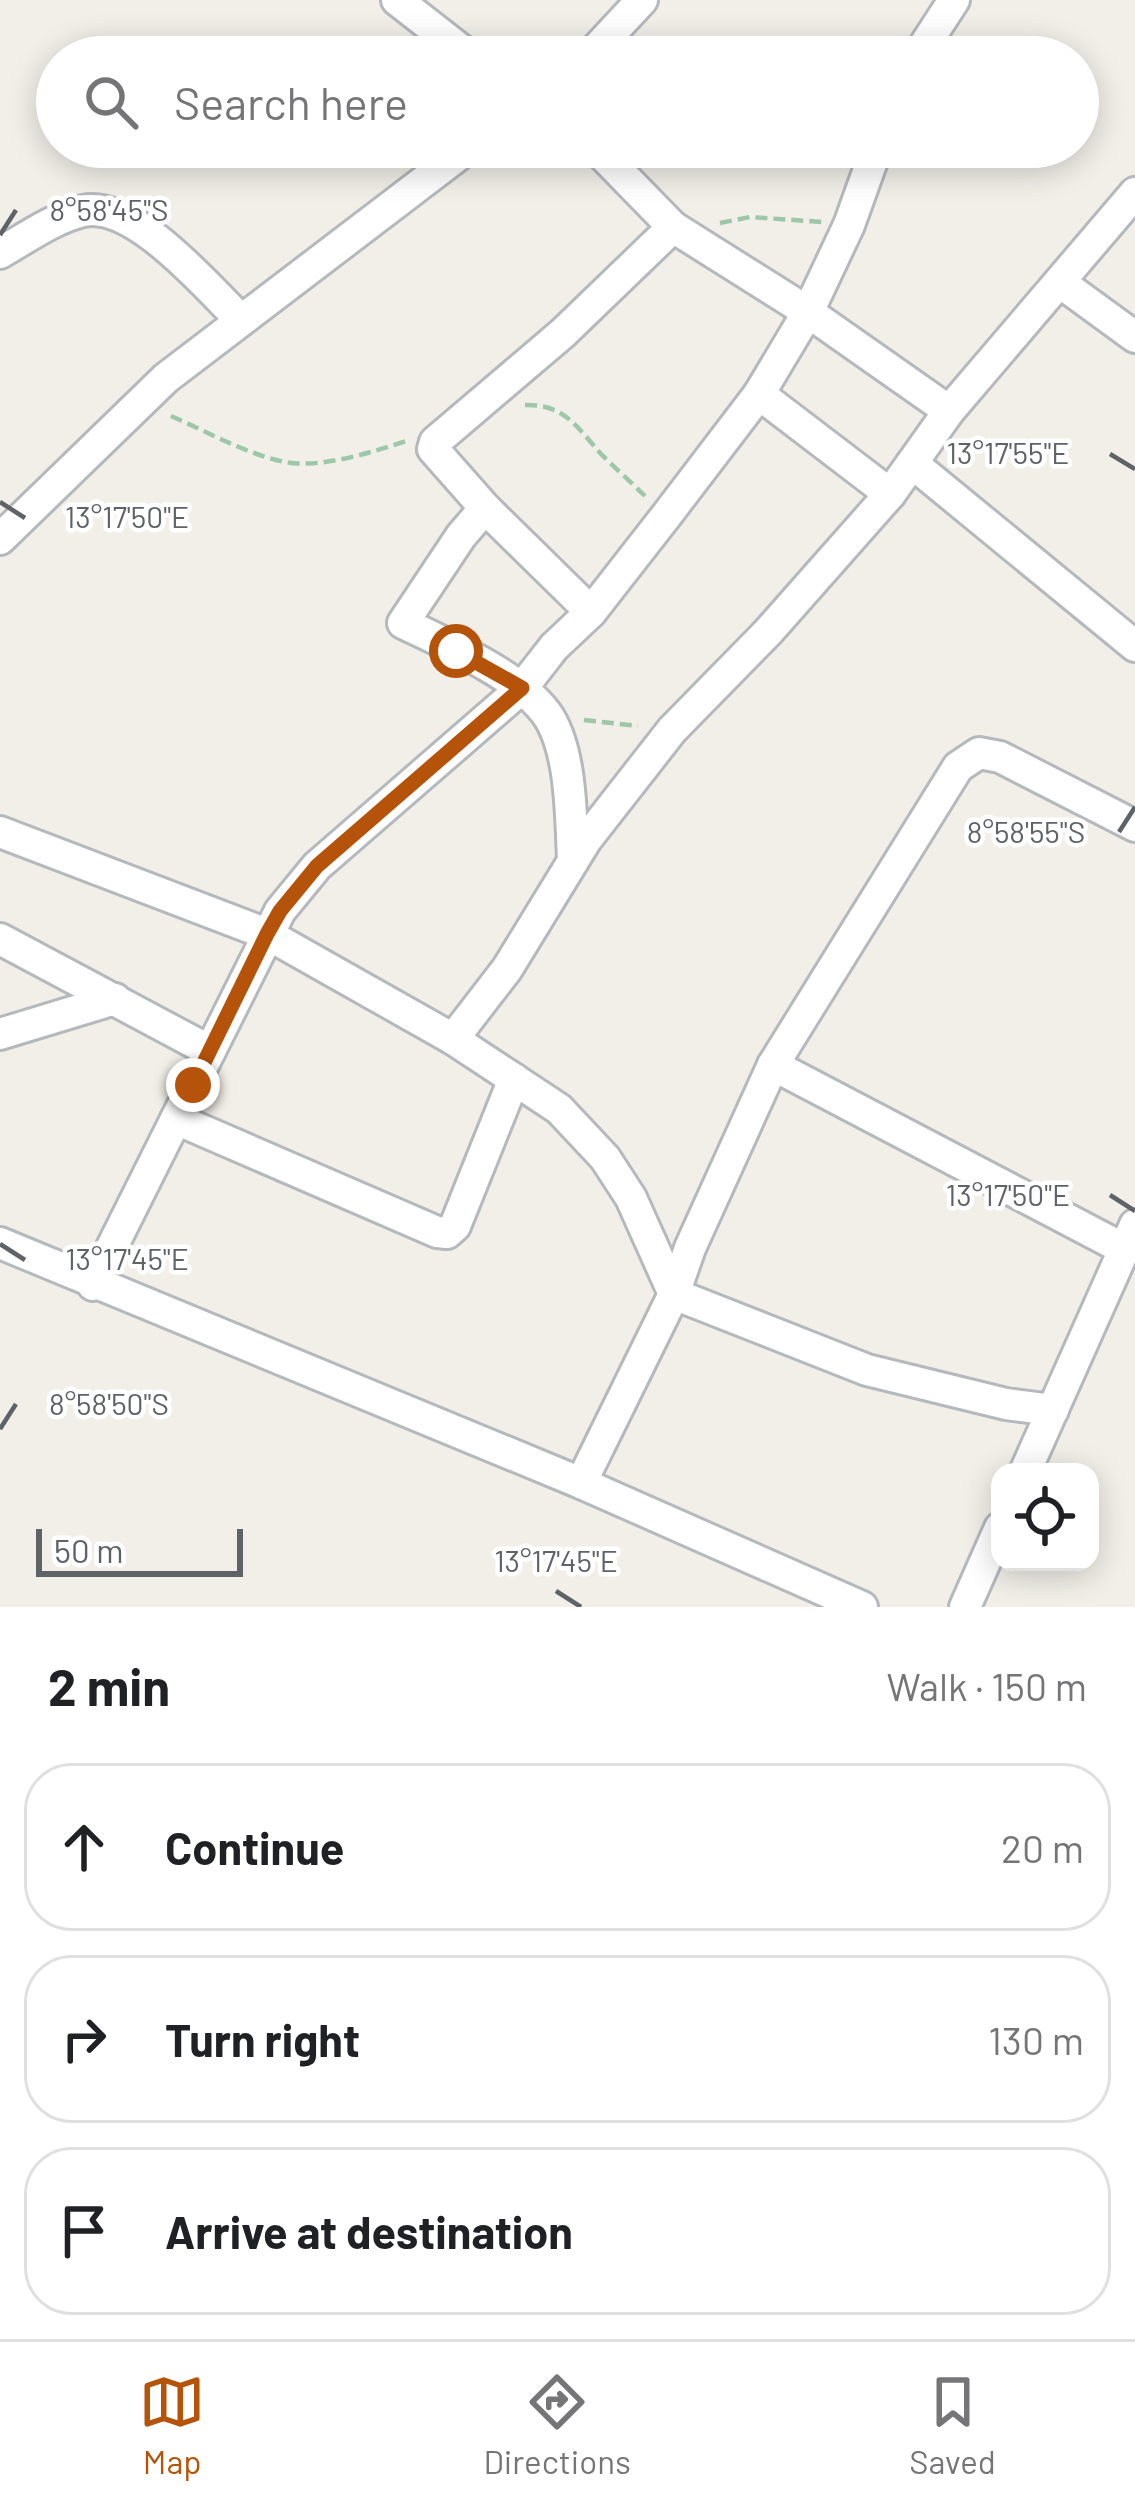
<!DOCTYPE html>
<meta charset="utf-8">
<style>
:root{--surface:#fff;--page:#f2f2f2;--text:#202124;--muted:#757577;--line:#e0e0e0;--accent:#b45309}
body{margin:0;font-family:Barlow,sans-serif;background:var(--page);color:var(--text)}
.controls{position:absolute;right:36px;bottom:36px;display:grid;overflow:hidden;border-radius:24px;box-shadow:0 6px 30px #0003}
.controls button{width:108px;height:108px;display:grid;place-items:center;padding:0;border:0;border-bottom:3px solid var(--line);background:var(--surface);color:var(--text);font:60px sans-serif}
.scale{position:absolute;left:36px;bottom:30px;width:207px;box-sizing:border-box;padding-left:12px;border:6px solid #5f6368;border-top:0;font-size:33px;line-height:42px;white-space:nowrap;color:#5f6368;-webkit-text-stroke:9px #fff;paint-order:stroke}
.stop{position:absolute;width:36px;height:36px;margin:-27px;border:9px solid #b45309;border-radius:50%;background:#fff}
.stop.end{background:#b45309;border-color:#fff;box-shadow:0 3px 12px #0008}
.list{margin:0;padding:0;list-style:none}
h2{display:flex;justify-content:space-between;align-items:center;height:156px;margin:0;padding:0 48px;font-size:51px}
h2 small{font-size:39px;font-weight:400;color:var(--muted)}
.list li{display:grid;grid-template-columns:78px 1fr auto;gap:36px;align-items:center;box-sizing:border-box;height:168px;margin:0 24px 24px;padding:0 24px;border:3px solid var(--line);border-radius:48px}
.list b{display:block;font-size:45px;white-space:nowrap}
.list em{font-size:39px;font-style:normal;color:var(--muted)}
.icon{flex:none;width:66px;height:66px;fill:none;stroke:currentColor;stroke-width:2;stroke-linecap:round;stroke-linejoin:round}
.map{position:relative;flex:none;width:1135px;height:1607px;overflow:hidden}
.search{position:absolute;background:var(--surface);box-shadow:0 6px 30px #0003;left:36px;right:36px;top:36px;height:132px;display:flex;align-items:center;gap:30px;box-sizing:border-box;padding:0 42px;border-radius:66px;color:var(--muted);font-size:45px}
.sheet{height:732px;background:var(--surface)}
nav{display:flex;justify-content:space-around;align-items:center;box-sizing:border-box;height:168px;border-top:3px solid var(--line);background:var(--surface);font-size:33px;color:var(--muted)}
nav a{display:grid;justify-items:center;gap:6px}
nav .on{color:var(--accent)}
.map>svg:first-child{display:block}
.lines{fill:none;stroke-linecap:round;stroke-linejoin:round}
.minor-casing{stroke:#b5b8bc;stroke-width:36}
.path{stroke:#9cc7a9;stroke-width:4.5;stroke-dasharray:12 6;stroke-linecap:butt}
.minor{stroke:#fff;stroke-width:30}
.route{stroke:#b45309;stroke-width:15}
.ticks{fill:none;stroke:#5f6368;stroke-width:4.5}
.ticks-label{font-size:30px;text-anchor:middle;fill:#5f6368;stroke:#fff;stroke-width:9;stroke-linejoin:round;paint-order:stroke}
</style>
<div class="map">
<svg width="1135" height="1607" viewBox="0 0 1135 1607">
<rect width="100%" height="100%" fill="#f1efe8"/>
<g class="lines">
<!-- minor casing -->
<g class="minor-casing">
<g id="minor">
<polyline points="397,0 470,57"/>
<polyline points="589,57 642,0"/>
<polyline points="917,57 954,0"/>
<polyline points="595,147 673,227 808,312 949,411"/>
<path d="M0,253C26,238 54,218 83,211C134,200 206,286 240,319"/>
<polyline points="1061,283 1135,337"/>
<polyline points="759,394 890,494"/>
<polyline points="912,463 1135,646"/>
<path d="M485,508L461,536L403,623C446,644 518,675 546,713C572,748 571,819 573,861"/>
<polyline points="0,539 166,378 469,147"/>
<polyline points="591,612 485,508 433,449 435,442 563,333 673,227"/>
<polyline points="0,832 267,934 453,1039 559,1109 605,1158 631,1198 674,1294 867,1370 1006,1404 1053,1410"/>
<polyline points="0,939 210,1051"/>
<polyline points="0,1034 115,999"/>
<polyline points="453,1039 507,969 586,840 672,730 768,632 890,494 949,411 1135,193"/>
<polyline points="773,1065 1124,1249"/>
<polyline points="176,1119 437,1232 447,1233 455,1226 514,1079"/>
<polyline points="0,1243 581,1483 862,1607"/>
<polyline points="93,1285 280,911 317,866 522,688 554,647 591,612 666,516 759,394 808,312 849,225 877,147"/>
<polyline points="1025,1472 1135,1225"/>
<polyline points="581,1483 674,1294 690,1248 773,1065 958,767 979,753 1000,757 1135,826"/>
<polyline points="965,1607 1000,1528"/>
</g>
</g>
<!-- path -->
<g class="path">
<polyline points="720,223 750,217 822,222"/>
<path d="M525,405C566,404 578,429 602,455C616,469 631,482 645,496"/>
<path d="M171,416C208,432 246,454 285,462C319,469 373,452 406,441"/>
<polyline points="584,720 638,726"/>
</g>
<!-- minor -->
<use href="#minor" class="minor"/>
</g>
<g class="lines">
<!-- route -->
<polyline class="route" points="193,1085 267,934 280,911 317,866 522,688 456,651"/>
</g>
<!-- ticks -->
<path class="ticks" d="M0,235L16,210M1110,454L1135,469M0,502L25,518M1119,832L1135,807M1110,1195L1135,1211M0,1244L25,1260M0,1429L16,1404M556,1591L581,1607"/>
<g class="ticks-label">
<text x="109" y="221">8°58'45"S</text>
<text x="1008" y="464">13°17'55"E</text>
<text x="127" y="528">13°17'50"E</text>
<text x="1026" y="843">8°58'55"S</text>
<text x="1008" y="1206">13°17'50"E</text>
<text x="127" y="1270">13°17'45"E</text>
<text x="109" y="1415">8°58'50"S</text>
<text x="556" y="1572">13°17'45"E</text>
</g>
</svg>
<div class="controls">
<button><svg class="icon" aria-label="locate" viewBox="0 0 24 24"><circle cx="12" cy="12" r="6"/><path d="M12 2v4M12 18v4M2 12h4M18 12h4"/></svg></button>
</div>
<div class="scale">50 m</div>
<div class="stop" style="left:456px;top:651px"></div>
<div class="stop end" style="left:193px;top:1085px"></div>
<div class="search"><svg class="icon" aria-label="search" viewBox="0 0 24 24"><circle cx="10" cy="10" r="6"/><path d="M15 15l6 6"/></svg>Search here</div>
</div>
<section class="sheet">
<h2>2 min<small>Walk · 150 m</small></h2>
<ul class="list">
<li><svg class="icon" aria-label="ahead" viewBox="0 0 24 24"><path d="M12 20V5M6 11l6-6 6 6"/></svg><div><b>Continue</b></div><em>20 m</em></li>
<li><svg class="icon" aria-label="right" viewBox="0 0 24 24"><path d="M7 20v-9h11M14 6l5 5-5 5"/></svg><div><b>Turn right</b></div><em>130 m</em></li>
<li><svg class="icon" aria-label="arrive" viewBox="0 0 24 24"><path d="M6 21V4h12l-3 4 3 4H6"/></svg><div><b>Arrive at destination</b></div></li>
</ul>
</section>
<nav>
<a class="on"><svg class="icon" aria-label="map" viewBox="0 0 24 24"><path d="M3 6l6-2 6 2 6-2v14l-6 2-6-2-6 2zM9 4v14M15 6v14"/></svg>Map</a>
<a><svg class="icon" aria-label="directions" viewBox="0 0 24 24"><path d="M12 3l9 9-9 9-9-9zM9 14v-3h6M13 9l2 2-2 2"/></svg>Directions</a>
<a><svg class="icon" aria-label="saved" viewBox="0 0 24 24"><path d="M7 4h10v16l-5-4-5 4z"/></svg>Saved</a>
</nav>
